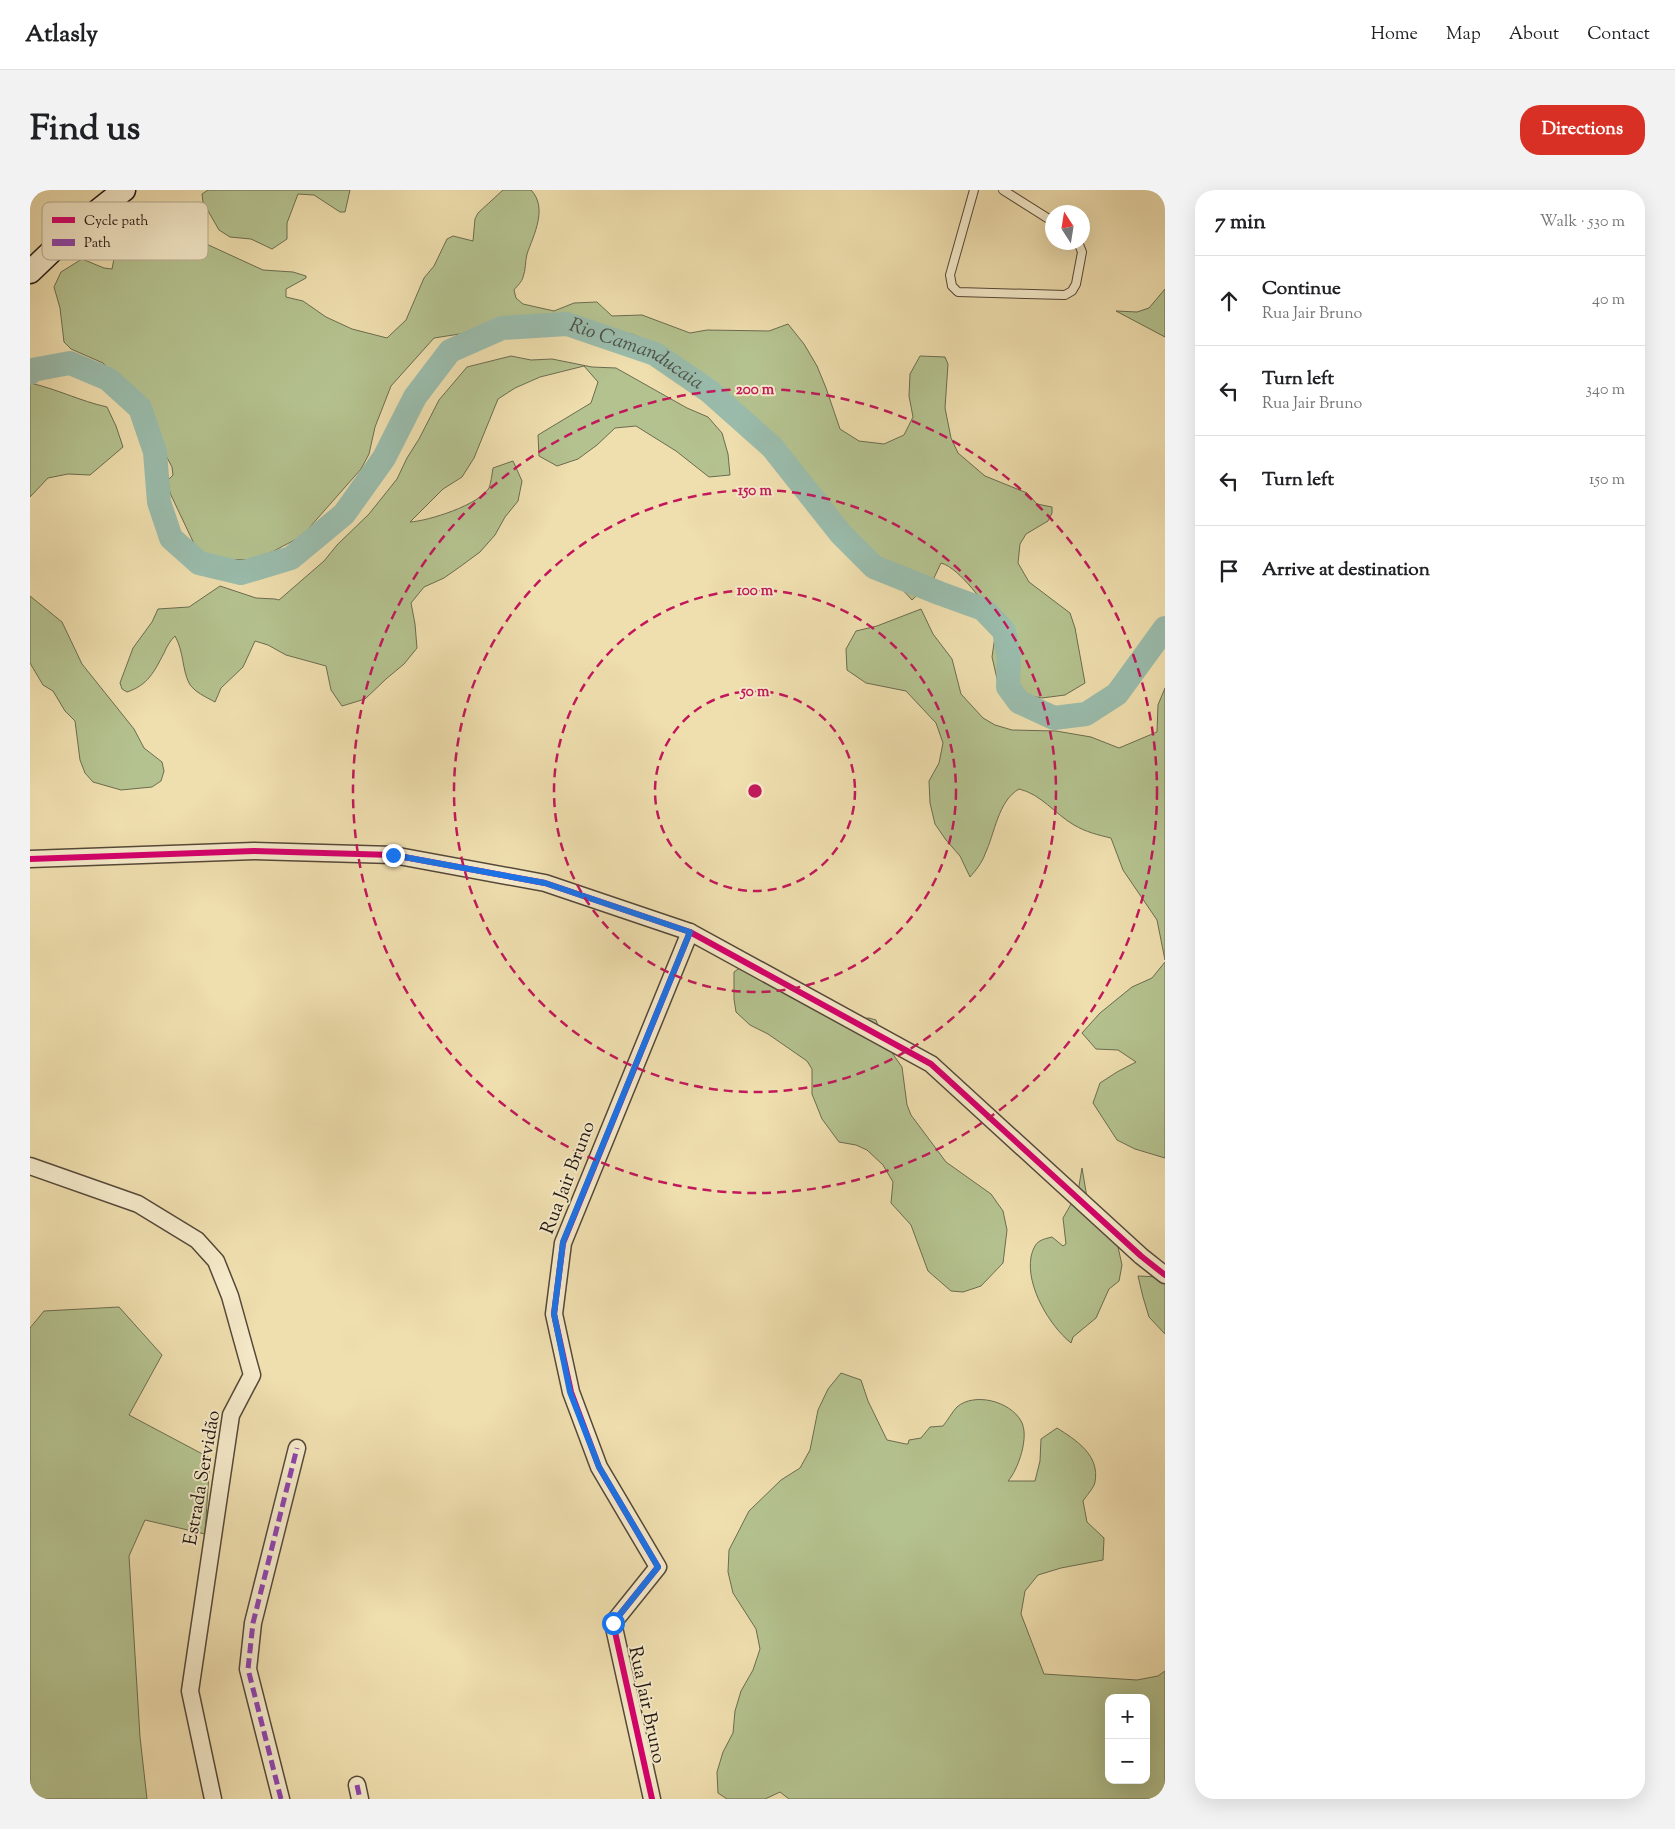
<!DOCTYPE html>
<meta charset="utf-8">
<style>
:root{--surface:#fff;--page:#f2f2f2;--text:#202124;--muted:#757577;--line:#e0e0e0;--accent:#d93025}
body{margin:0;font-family:"Sorts Mill Goudy",serif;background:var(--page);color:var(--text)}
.controls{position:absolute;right:15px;bottom:15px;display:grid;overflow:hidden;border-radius:10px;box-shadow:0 5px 20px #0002}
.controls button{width:45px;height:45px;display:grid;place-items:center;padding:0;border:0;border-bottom:1px solid var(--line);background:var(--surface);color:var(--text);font:25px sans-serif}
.compass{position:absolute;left:1015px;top:15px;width:45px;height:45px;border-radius:50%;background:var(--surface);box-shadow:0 5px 20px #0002;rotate:348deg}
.stop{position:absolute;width:15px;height:15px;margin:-11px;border:4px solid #1a73e8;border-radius:50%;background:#fff}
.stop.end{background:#1a73e8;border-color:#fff;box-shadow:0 1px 5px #0008}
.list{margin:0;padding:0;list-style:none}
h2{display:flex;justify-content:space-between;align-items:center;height:65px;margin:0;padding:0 20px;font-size:21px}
h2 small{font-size:16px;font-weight:400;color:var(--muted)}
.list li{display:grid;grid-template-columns:32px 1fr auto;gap:15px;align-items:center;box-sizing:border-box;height:90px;padding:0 20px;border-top:1px solid var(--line)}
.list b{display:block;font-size:19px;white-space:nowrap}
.list p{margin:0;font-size:16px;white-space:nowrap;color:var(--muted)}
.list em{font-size:16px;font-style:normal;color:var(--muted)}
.icon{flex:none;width:28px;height:28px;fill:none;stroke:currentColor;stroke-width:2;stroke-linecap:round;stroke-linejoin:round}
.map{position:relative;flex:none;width:1135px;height:1609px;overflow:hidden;border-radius:20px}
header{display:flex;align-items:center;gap:30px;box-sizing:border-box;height:70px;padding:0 25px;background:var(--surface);border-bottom:1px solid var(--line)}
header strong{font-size:24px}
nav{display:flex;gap:28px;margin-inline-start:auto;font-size:18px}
.intro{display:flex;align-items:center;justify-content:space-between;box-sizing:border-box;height:120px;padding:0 30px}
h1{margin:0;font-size:35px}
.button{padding:12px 22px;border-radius:20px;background:var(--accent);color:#fff;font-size:18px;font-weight:700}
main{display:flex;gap:30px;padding:0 30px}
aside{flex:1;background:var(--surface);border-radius:20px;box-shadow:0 5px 20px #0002}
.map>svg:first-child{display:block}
.green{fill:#b4c28f;stroke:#6b6c50;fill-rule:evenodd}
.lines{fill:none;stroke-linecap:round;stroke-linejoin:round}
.river{stroke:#9abcac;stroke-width:24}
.lane-casing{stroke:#554838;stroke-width:10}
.street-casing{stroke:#554838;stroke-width:19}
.secondary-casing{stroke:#221611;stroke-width:25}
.lane{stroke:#f5eaca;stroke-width:8}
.street{stroke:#f5eaca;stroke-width:16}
.secondary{stroke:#f5eaca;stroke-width:22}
.quiet{stroke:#8e44ad;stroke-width:5;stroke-dasharray:10 5;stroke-linecap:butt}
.cycleway-casing{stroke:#f5eaca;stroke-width:9}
.cycleway{stroke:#d6006c;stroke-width:6}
.route{stroke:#1a73e8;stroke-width:6}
.ring{fill:none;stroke:#c2185b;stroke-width:2.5;stroke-dasharray:9 6}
.labels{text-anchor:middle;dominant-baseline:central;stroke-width:4;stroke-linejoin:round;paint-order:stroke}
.street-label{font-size:19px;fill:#221611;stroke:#f5eaca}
.water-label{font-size:20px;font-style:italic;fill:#4c5047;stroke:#f5eaca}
.key{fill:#f5eaca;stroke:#b6aa92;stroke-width:1}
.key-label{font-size:14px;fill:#221611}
.centre{fill:#c2185b;stroke:#f5eaca;stroke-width:2.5}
.ring-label{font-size:15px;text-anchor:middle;font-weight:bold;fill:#c2185b;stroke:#f5eaca;stroke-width:4;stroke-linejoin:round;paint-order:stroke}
</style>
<header>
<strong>Atlasly</strong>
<nav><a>Home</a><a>Map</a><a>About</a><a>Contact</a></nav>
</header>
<div class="intro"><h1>Find us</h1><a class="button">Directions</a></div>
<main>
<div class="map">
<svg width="1135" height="1609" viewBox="0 0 1135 1609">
<rect width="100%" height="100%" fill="#efdeae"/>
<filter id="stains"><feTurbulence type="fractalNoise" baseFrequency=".004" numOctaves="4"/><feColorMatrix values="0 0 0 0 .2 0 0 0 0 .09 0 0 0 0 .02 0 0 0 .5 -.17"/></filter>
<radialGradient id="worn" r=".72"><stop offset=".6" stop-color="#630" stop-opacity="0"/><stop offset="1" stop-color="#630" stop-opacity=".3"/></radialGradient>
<!-- green -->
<g class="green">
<polygon points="178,0 320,0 315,22 310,22 284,5 268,4 257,33 257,49 242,59 221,49 200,47 189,40 173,12 172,4"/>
<path d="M473,0H501C518,18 504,44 497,64C495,71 496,80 493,87C492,92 487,96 484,100L486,108L493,114L524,121L544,113L567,112L582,126L612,125L660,143L677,140L739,141L758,134L774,154L787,176L796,198L810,239L829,251L854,254L874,245L883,227L879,206L880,184L890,166L915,167L918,174L915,218L921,248L928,263L955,286L997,303L1007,314L1022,317V323L1018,331L996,344L990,354L988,373L999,392L1040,423L1045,438L1055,493L1035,505L1012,508L982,503L968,493L962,467L967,432C956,416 930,378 911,373L903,390L882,410L869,396L835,368L798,327L780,301L725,252L680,192L635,158L602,144L575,148L524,141L455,140L404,148L361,196L345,237L339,264L331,279L272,346L242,362L216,370L190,369L167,360L140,303L138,290L143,285L142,277L126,247L116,216L73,173L41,159L34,152L30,118L24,97L31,82L52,69L74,78L82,79L86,58L95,47L131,33H142L172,52L233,80L263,82L276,86V88L256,99V107L273,111L296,127L322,139L357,148L376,130L394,88L404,76L417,49L423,46L443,51L445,29L448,23Z"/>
<polygon points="1135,99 1135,147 1086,121 1107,122 1119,118"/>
<path d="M481,166L501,170L522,169L562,177L586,178L657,218L678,227L692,243L698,264L700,285L679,287L646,261L606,236L585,238L567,255L548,269L527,276L509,266L508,245L561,213L568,192L554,176L510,187L485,198L468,209L444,268L432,287L413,299L380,332C398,331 449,315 459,298C461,293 462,284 463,278L483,271L492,291L488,311L475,327L465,345L450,362L431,376L414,388L394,397L381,413L385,434L387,458L374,474L356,489L335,509L312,516L301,500L296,476L256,465L238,455L225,451L213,477L191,498L185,512C176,507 164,502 159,493C152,479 154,462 145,446C140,451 137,456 134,463C124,482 118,495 97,502L92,499L90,493L103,458L122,432L128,419L159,417L190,396L226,408L245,409L249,410L294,371L307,355L339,324L367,289L377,268L389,249L409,210L437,177Z"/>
<path d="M0,193C27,199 50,211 77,217L86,236L93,257L60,285L38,284L18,288L0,307Z"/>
<polygon points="0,406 32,432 52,474 104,539 114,558 132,572 134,581 131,591 122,597 91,600 63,592 55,583 50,570 45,531 35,521 23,501 13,495 0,473"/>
<path d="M891,419L903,444L922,469L931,504L953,528L965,535L982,540L1026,541L1061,547L1089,558L1127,542L1128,515L1135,498V770L1127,730L1093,680L1081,648C1068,645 1056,642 1044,635C1025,624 1011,604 989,599C968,611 965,643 955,664C952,673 946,680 940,687L930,666L916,650L905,634L900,613L899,591L909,573L913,553L906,533L876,501L836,493L817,480L816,459L826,441L847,436Z"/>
<polygon points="718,772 816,830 839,828 846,830 853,850 872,877 877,915 881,925 916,972 961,1004 973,1021 977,1040 973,1073 951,1096 933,1102 921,1101 898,1081 881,1035 861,1013 863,992 853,975 837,960 826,955 809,952 792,929 782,904 782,879 777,871 738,844 720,835 706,822 704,809 704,782"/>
<polygon points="1135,772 1135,968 1105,959 1087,950 1063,913 1070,893 1087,882 1106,872 1088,860 1066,859 1052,843 1070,823 1102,797 1122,788"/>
<path d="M1052,978L1060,1025L1088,1057L1092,1075L1089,1091L1079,1099L1066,1128L1043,1147L1041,1153C1019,1135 996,1096 1001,1067C1002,1062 1005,1053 1010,1051C1013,1049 1018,1048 1022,1047L1033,1056L1036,1054L1033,1028L1048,1002Z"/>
<polygon points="1108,1086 1130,1087 1135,1091 1135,1144 1119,1127 1113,1107"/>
<polygon points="89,1117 132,1165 99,1225 180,1268 175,1344 115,1330 99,1366 110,1547 117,1609 0,1609 0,1138 14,1121"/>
<path d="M811,1183L831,1190L838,1211L857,1250L876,1254H878L879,1250L891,1248L900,1237L913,1236C918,1230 922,1222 927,1217C944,1202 980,1211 991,1231C1000,1246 988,1280 978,1291H1005L1010,1271L1011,1249L1027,1238C1046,1250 1070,1265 1065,1292C1064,1298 1056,1306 1053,1311L1057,1332L1074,1348L1073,1370L1031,1378L1008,1385L995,1401L991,1424L1014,1484L1107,1490L1128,1486L1135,1481V1609H759L750,1602L735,1609H697L688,1603L687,1582L693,1562L703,1543L705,1521L711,1501L723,1480L730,1459L726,1439L703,1403L698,1382L699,1360L719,1321L751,1290L770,1278L780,1260L788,1220L798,1199ZM1079,1508H1116V1590H1079Z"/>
</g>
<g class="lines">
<!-- river -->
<path class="river" id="s1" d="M0,183L2,180L40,173L78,189L110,218L125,262L129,312L141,348L169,373L211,383L261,368L314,324L354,268L385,207L420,161L472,138L537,134L625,164L679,201L742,257L811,344L844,377L909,403L953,419L974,441L979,467L978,497L989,512L1024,528L1056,524L1087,504L1135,438"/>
<!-- lane casing -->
<g class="lane-casing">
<g id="lane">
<polyline points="944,0 920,85 922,96 928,102 1035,105 1042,101 1046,94 1052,62 1048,52"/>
<polyline points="973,0 1022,31"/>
</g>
</g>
<!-- street casing -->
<g class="street-casing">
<g id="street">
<polyline points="0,669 224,661 363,665 515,693 660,742 901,874 1111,1066 1135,1085"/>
<polyline points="0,976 108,1014 167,1050 186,1071 200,1106 222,1185 201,1225 160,1501 183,1609"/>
<polyline points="327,1595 330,1609"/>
<polyline points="251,1609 218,1479 223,1433 267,1258"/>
<polyline points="622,1609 583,1433 628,1377 569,1277 541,1202 524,1124 533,1053 660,742"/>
</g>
</g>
<!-- secondary casing -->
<g class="secondary-casing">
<polyline id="secondary" points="0,82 46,38 94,0"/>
</g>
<!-- lane -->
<use href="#lane" class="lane"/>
<!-- street -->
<use href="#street" class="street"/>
<!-- secondary -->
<use href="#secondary" class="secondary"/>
<!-- quiet -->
<g class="quiet">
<polyline points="327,1595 330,1609"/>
<polyline points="251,1609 218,1479 223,1433 267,1258"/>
</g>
<!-- cycleway casing -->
<g class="cycleway-casing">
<g id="cycleway">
<polyline points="0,669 224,661 363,665 515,693 660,742 901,874 1111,1066 1135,1085"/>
<polyline points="622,1609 583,1433 628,1377 569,1277 541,1202 524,1124 533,1053 660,742"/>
</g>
</g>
<!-- cycleway -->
<use href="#cycleway" class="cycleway"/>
</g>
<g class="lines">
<!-- route -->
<polyline class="route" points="363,665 515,693 660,742 533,1052 524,1124 540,1202 569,1277 628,1377 583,1433"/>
</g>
<!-- distance rings -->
<g class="ring">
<circle cx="725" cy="601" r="100"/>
<circle cx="725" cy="601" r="201"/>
<circle cx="725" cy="601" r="301"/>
<circle cx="725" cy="601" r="402"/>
</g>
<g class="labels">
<!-- street labels -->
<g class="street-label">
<text transform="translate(539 988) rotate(-69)">Rua Jair Bruno</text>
<text transform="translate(173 1288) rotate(-80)">Estrada Servidão</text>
<text transform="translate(616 1515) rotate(78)">Rua Jair Bruno</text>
</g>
<!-- water labels -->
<g class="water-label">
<text stroke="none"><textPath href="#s1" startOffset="856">Rio Camanducaia</textPath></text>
</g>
</g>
<!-- legend -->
<rect x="12" y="12" width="166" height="58" rx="8" class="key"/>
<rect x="22" y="27" width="23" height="6" fill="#d6006c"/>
<rect x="22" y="49" width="23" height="7" fill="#8e44ad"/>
<g class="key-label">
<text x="54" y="35">Cycle path</text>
<text x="54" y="57">Path</text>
</g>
<circle cx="725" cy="601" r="8" class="centre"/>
<g class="ring-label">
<text x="725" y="204">200 m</text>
<text x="725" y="305">150 m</text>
<text x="725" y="405">100 m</text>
<text x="725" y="506">50 m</text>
</g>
<rect width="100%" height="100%" filter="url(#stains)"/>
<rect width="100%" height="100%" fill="url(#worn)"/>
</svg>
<div class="controls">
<button>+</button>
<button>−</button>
</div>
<svg class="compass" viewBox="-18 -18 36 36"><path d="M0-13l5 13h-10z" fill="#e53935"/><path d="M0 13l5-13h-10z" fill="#757577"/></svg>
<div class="stop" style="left:583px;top:1433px"></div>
<div class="stop end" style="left:363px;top:665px"></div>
</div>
<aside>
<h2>7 min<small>Walk · 530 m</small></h2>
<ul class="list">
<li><svg class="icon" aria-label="ahead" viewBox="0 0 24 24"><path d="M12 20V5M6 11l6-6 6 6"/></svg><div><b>Continue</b><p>Rua Jair Bruno</p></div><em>40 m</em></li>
<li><svg class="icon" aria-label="left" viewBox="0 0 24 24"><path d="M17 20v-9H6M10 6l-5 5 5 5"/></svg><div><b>Turn left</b><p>Rua Jair Bruno</p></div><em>340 m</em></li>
<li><svg class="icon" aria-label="left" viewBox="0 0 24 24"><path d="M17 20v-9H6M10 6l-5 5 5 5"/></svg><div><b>Turn left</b></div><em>150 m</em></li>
<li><svg class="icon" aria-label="arrive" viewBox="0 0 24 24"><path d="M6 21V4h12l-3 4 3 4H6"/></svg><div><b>Arrive at destination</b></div></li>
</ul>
</aside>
</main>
